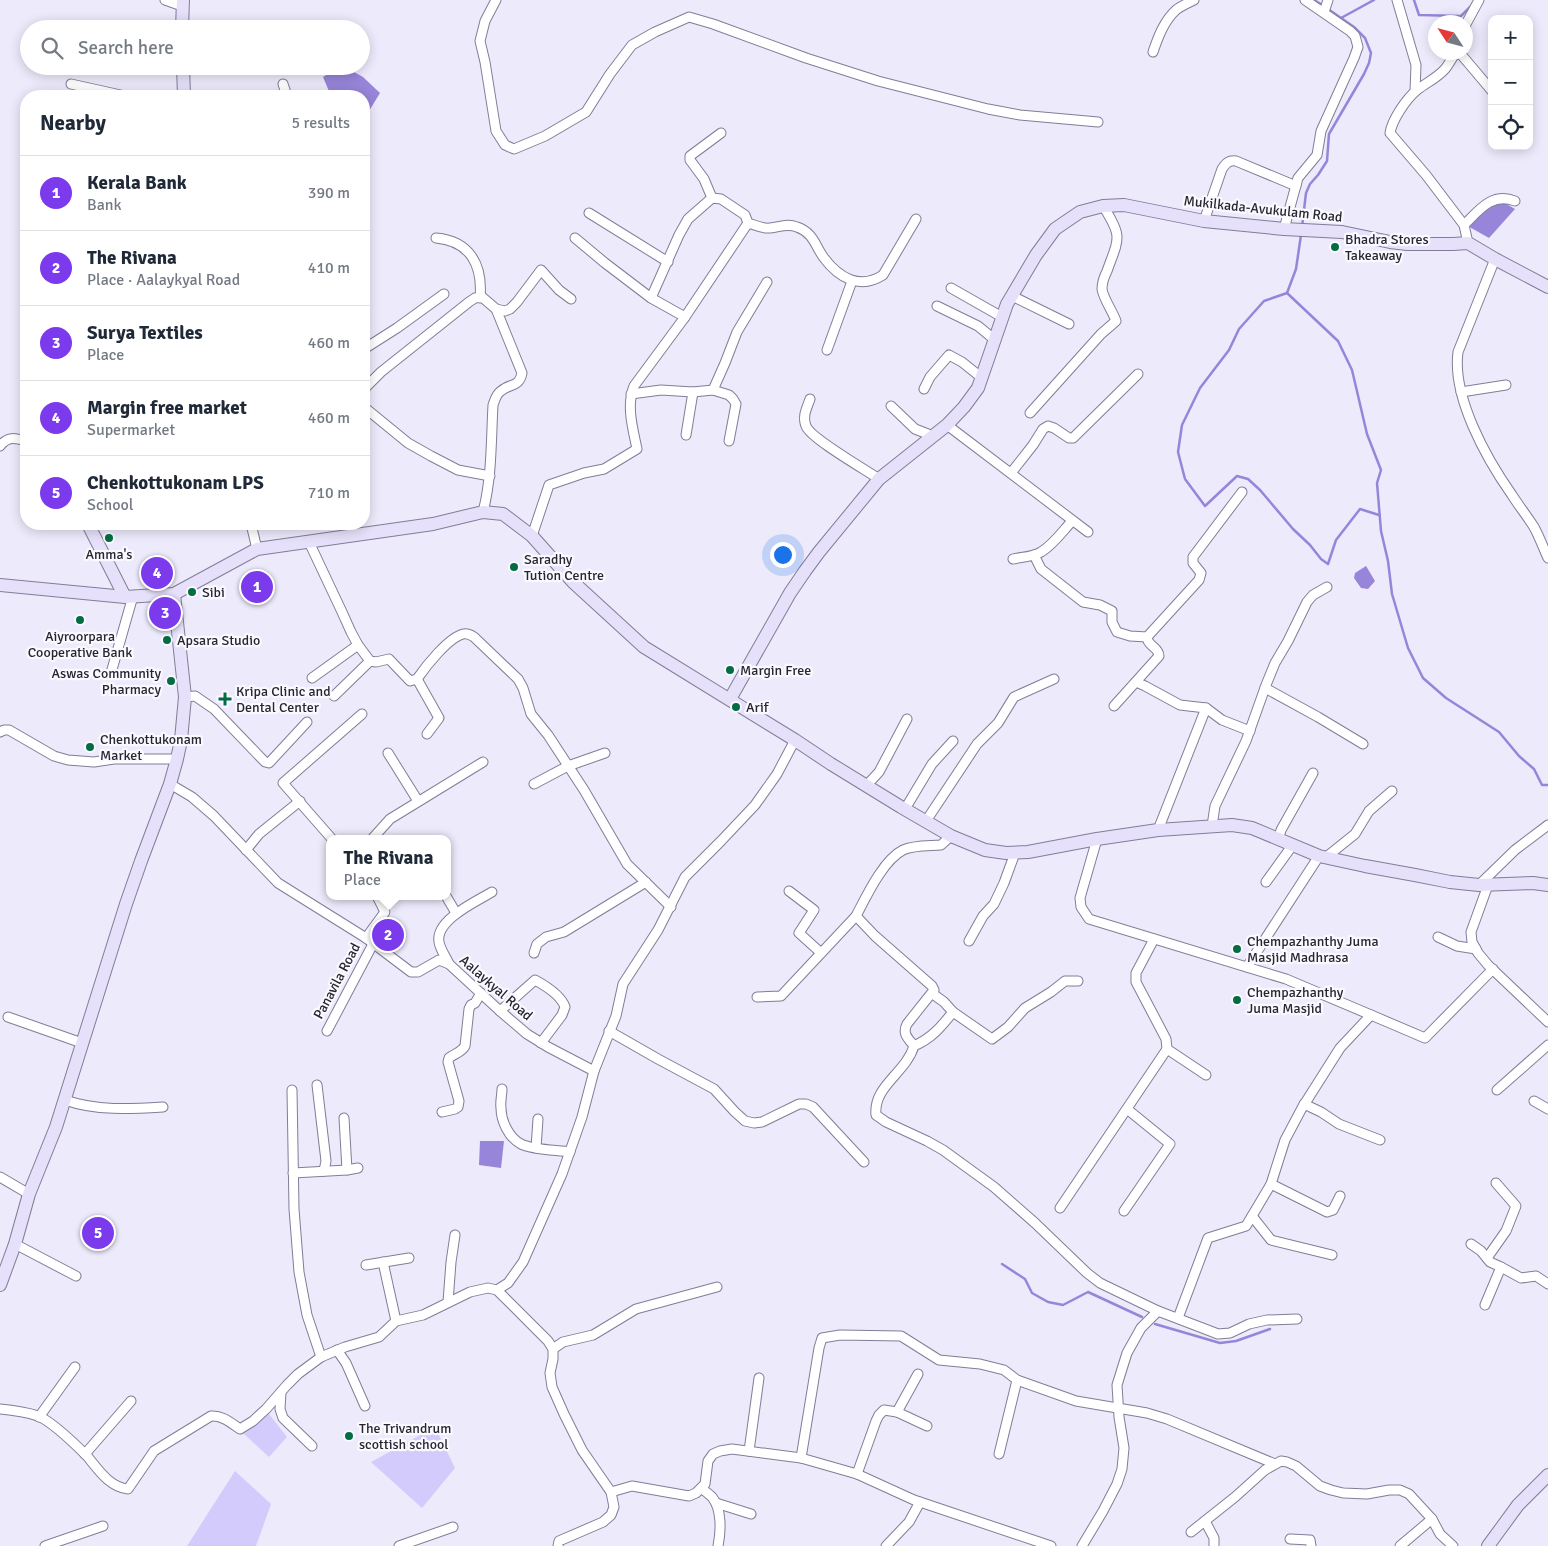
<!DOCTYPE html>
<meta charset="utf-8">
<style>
:root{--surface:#fff;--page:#f2f2f3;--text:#1f2937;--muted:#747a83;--line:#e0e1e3;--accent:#7c3aed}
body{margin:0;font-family:Signika,sans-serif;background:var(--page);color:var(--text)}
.controls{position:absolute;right:15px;top:15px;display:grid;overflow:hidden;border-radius:10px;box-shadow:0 2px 12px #0003}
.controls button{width:45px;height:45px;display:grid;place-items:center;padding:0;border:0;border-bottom:1px solid var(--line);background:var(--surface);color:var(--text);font:25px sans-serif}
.compass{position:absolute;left:1428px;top:15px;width:45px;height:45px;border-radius:50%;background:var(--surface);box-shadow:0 2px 12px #0003;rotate:306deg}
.you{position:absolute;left:782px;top:554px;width:18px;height:18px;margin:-12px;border:4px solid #fff;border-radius:50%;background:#1a73e8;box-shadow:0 0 0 8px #1a73e833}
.badge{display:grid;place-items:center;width:32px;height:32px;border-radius:50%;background:var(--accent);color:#fff;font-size:16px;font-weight:700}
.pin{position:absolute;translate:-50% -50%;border:2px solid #fff;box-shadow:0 1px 5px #0006}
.popup{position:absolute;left:326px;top:835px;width:125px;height:65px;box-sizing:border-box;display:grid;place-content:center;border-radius:10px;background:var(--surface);filter:drop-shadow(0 1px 4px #0005);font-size:16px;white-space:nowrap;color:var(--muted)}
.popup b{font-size:19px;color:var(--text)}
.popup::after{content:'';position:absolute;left:50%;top:100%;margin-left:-10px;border:10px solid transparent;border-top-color:var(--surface)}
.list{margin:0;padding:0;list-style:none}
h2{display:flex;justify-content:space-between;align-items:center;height:65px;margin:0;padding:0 20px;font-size:21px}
h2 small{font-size:16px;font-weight:400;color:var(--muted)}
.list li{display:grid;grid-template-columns:32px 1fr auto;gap:15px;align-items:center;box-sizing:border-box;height:75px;padding:0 20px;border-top:1px solid var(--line)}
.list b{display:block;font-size:19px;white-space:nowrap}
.list p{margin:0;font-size:16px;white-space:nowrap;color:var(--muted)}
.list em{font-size:16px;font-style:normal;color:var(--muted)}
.icon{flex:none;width:28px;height:28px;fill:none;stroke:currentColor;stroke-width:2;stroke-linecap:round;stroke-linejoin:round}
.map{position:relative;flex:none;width:1548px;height:1546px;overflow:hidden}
.search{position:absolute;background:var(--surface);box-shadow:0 2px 12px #0003;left:20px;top:20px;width:350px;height:55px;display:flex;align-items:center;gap:12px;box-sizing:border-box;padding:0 18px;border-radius:28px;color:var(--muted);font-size:19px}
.panel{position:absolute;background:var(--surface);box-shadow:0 2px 12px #0003;left:20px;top:90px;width:350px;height:440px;border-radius:20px}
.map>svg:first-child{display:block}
.green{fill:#d3cbfb}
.water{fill:#9785d9}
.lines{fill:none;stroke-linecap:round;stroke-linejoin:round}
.stream{stroke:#9785d9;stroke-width:2.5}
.street-casing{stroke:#817d97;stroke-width:11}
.secondary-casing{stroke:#817d97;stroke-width:14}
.street{stroke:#fff;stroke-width:9}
.secondary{stroke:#e6e0fa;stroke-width:12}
.poi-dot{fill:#046c43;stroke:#faf9ff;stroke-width:2}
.labels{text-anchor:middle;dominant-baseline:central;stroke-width:4.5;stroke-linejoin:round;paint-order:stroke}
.street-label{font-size:14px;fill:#272630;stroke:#faf9ff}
.poi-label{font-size:14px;fill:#272630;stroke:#faf9ff;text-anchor:start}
</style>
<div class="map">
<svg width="1548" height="1546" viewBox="0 0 1548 1546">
<rect width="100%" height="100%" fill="#edeafc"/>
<!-- green -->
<g class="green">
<polygon points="269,1414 287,1437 269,1457 243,1433"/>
<polygon points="435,1427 455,1468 422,1508 371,1462"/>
<polygon points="235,1471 271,1504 256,1546 187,1546"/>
</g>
<!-- water -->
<g class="water">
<polygon points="340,66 343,66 363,77 380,93 366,116 364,116 364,96 331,96 323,77"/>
<polygon points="1503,202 1515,209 1489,238 1466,225 1495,204"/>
<polygon points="1366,566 1375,581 1368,589 1361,588 1354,578 1355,573"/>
<polygon points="480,1141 504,1141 501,1168 479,1165"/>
</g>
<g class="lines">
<!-- stream -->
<g class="stream">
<polyline points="1314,0 1324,6"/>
<polyline points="1414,0 1419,15 1461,16 1472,5"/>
<polyline points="1341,18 1374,0"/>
<polyline points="1302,227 1306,193 1310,184 1318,175 1327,161 1329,134 1364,74 1369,63 1371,53 1365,38 1354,27 1328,9"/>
<polyline points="1301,235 1296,269 1287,293 1338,341 1352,370 1367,434 1381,470 1377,483 1381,531 1388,561 1392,594 1408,648 1423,678 1446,698 1499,732 1519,756 1534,769 1542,785 1548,785"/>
<polyline points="1287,293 1264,301 1239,329 1229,350 1200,388 1182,425 1178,452 1185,479 1205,506 1237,476 1248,479 1260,490 1293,529 1310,545 1321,559 1328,564 1336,540 1360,509 1379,515"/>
<polyline points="1002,1264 1025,1279 1032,1293 1048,1302 1063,1305 1088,1292 1142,1317"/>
<polyline points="1155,1324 1220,1343 1236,1341 1270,1329"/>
</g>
<!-- street casing -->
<g class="street-casing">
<g id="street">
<polyline points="165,0 182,6"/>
<polyline points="496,0 485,21 480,41 485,62 496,131 505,145 514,149 545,136 586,112 610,74 632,45 655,32 689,17 713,24 806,58 878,81 988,109 1020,115 1098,122"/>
<polyline points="1397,0 1416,65 1415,91"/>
<polyline points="1324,12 1328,0"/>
<polyline points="1466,24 1479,0"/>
<path d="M1153,52C1158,37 1164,21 1176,10C1181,6 1188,3 1194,0"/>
<path d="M1456,52C1452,58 1449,64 1445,69C1437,78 1426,83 1417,90C1406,99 1392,120 1390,133L1426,175L1464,225L1468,243"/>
<polyline points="1459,52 1492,91"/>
<polyline points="71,84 125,96"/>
<polyline points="283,84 287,96"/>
<polyline points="712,198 704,179 690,160 690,156 721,133"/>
<polyline points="589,213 668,262"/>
<path d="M1204,221L1222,169C1226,163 1229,160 1236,161L1296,186"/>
<path d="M1464,225C1479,210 1492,192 1515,201"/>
<polyline points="1284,229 1298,178 1317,155 1321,131 1354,58 1358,47 1355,36 1350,31 1305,0"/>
<path d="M436,238C470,241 483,265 480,298"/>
<polyline points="575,238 605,263 651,298 685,317"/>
<path d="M1495,259L1458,352C1452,397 1486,458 1512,495C1519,506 1527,516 1534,527C1539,536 1543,547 1548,558"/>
<polyline points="951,288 1002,317"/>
<polyline points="1012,296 1069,324"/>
<path d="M651,298L679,235L688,219L712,198L721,199L745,215L748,223C755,225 763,229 770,228C780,227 787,223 797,227C814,233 815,246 824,258C839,278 860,290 883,275L916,219"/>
<polyline points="937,306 978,326 995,340"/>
<polyline points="364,349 397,328 444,294"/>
<polyline points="827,350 852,281"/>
<polyline points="364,389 381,372 469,302 475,298 482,297 496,309 505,311 510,309 517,302 541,270 559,290 571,299"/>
<polyline points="924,389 930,377 949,355 962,362 982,378"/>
<polyline points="713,390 725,363 737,332 767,282"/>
<polyline points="1461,392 1506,385"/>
<polyline points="631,394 661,390 693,392 713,390 729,395 733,399 736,404 729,441"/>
<path d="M810,399C807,408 802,416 806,426C810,438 866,470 879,479"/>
<polyline points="891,406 915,429 933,436"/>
<polyline points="364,407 408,443 431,456 458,470 490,476"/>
<path d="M1030,413L1101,334L1116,321C1113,312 1103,298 1102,289C1102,282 1104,277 1107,271C1119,238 1123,237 1103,206"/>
<polyline points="947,425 1088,532"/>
<polyline points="686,435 693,392"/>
<path d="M0,446C8,436 15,438 26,441"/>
<polyline points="1011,473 1033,445 1043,429 1048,426 1054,428 1069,438 1073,438 1138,374"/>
<path d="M483,512C492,477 491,441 493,405C495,400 496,394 501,391C510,383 519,388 522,373L496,309"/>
<polyline points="251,524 257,549"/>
<path d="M532,536L549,485L584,473L604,469L637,449C633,429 626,406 634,386L685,317L748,223"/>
<path d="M309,542L342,612L351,632L358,645L370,661L376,662L389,659L410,681L417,679C426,666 448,638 463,634C467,633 471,635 474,637L518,679L523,688L531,714L548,735L584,790L627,864L671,907"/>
<polyline points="1034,555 1041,569 1083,602 1100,605 1112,611 1112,622 1117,632 1130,636 1147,637"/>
<path d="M1013,559C1022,557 1033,557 1041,552C1053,545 1062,532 1072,521"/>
<polyline points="111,673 133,596"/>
<polyline points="312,678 358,645"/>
<polyline points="417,679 439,718 427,734"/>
<polyline points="1136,682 1145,686 1180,705 1206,708 1222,720 1250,731"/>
<polyline points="1265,688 1318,717 1363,744"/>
<polyline points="334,696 370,661"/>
<polyline points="185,697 195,696 214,709 265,762 269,763 307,722"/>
<path d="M1114,706L1159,656C1159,647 1147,646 1147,637L1199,580L1201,573L1193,563V557L1242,492"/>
<polyline points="0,732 4,730 9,730 54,756 68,760 94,762 114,759 177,759"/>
<polyline points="388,753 418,801"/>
<polyline points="170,784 192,797 214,816 278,883 366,938 411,972 418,972 439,960 449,964 500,1011 527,1034 548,1047 594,1071"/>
<polyline points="534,784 568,766 605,753"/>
<polyline points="866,786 879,772 907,719"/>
<polyline points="905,809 932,764 953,741"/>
<polyline points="926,821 977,744 998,723 1014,697 1054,679"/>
<polyline points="1212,826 1215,806 1246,741 1266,685 1275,663 1288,641 1307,602 1313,595 1327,587"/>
<polyline points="1158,830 1206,708"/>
<path d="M951,836L941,845C929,846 914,845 903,850C883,860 866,897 856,916L875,936L932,986L934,990L907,1024C902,1034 908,1038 914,1046C906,1073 873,1086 876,1115L886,1122L927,1141L943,1150L994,1187L1035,1223L1087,1273L1100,1283L1158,1311"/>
<polyline points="332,839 283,783 362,714"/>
<polyline points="372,839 390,819 483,762"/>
<polyline points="1097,839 1080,898 1081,907 1089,919 1286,979 1371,1015 1340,1048 1302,1108 1285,1140 1271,1184 1246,1226 1208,1238 1178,1318"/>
<polyline points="1278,840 1281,830 1313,773"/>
<polyline points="246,850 259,834 300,801"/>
<polyline points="1325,858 1355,834 1369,811 1392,791"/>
<polyline points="1266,882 1292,846"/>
<polyline points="1479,885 1515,850 1548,825"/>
<polyline points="1488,885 1471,932 1472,942 1478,953 1488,965 1548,1022"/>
<polyline points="789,891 814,910 799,933 820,952"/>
<polyline points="446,896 456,913"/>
<polyline points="1438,937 1457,946 1476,949"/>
<polyline points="366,938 385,912 377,896"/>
<polyline points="969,941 983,916 994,904 1004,883 1015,853"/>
<polyline points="534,953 537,944 546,937 564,932 646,882"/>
<path d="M449,964C446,957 440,949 439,942C435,920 477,901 492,892"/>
<polyline points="1247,967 1319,856"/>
<polyline points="933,994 944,1002 953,1012 992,1039 1008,1027 1025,1008 1051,992 1065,981 1078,981"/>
<polyline points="757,997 781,996 856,916"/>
<path d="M500,1011L535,980C546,986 561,995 565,1007L562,1015L541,1043"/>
<polyline points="1371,1015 1425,1038 1493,969"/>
<polyline points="8,1017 82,1043"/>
<polyline points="327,1031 373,944"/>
<polyline points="609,1031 658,1059 714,1089 735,1112 745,1121 754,1123 762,1122 799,1104 806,1104 813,1107 864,1162"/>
<path d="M914,1046C932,1038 941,1027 953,1012"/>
<polyline points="1167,1049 1206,1075"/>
<polyline points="317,1085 326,1161 324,1171"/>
<path d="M502,1089C502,1095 500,1102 501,1108C501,1121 509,1138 521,1144C533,1150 556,1150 570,1152"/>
<polyline points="292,1090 294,1209 299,1272 307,1315 321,1357"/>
<polyline points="1497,1090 1548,1045"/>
<path d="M65,1100C96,1111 130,1109 163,1107"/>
<polyline points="1534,1101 1548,1109"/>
<polyline points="1304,1104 1321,1112 1339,1124 1380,1140"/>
<path d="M442,1112L455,1109L458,1107L459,1101L448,1062L449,1058C455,1053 461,1053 465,1046L469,1009L471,1005L475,1003L481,993"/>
<polyline points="344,1118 347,1170"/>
<polyline points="536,1148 538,1119"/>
<polyline points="293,1173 347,1170 358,1168"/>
<polyline points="0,1177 29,1194"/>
<polyline points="1271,1184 1327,1212 1333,1210 1340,1196"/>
<polyline points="1060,1208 1167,1049 1166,1039 1136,982 1136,973 1154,939"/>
<polyline points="1124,1211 1170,1144 1127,1109"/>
<polyline points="1252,1216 1271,1240 1332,1255"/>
<polyline points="15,1244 76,1276"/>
<polyline points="1471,1244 1481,1251 1490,1262 1501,1267"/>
<polyline points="1487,1258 1506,1231 1516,1206 1496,1183"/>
<polyline points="383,1262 396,1321"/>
<polyline points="366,1265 409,1258"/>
<polyline points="497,1290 508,1283 523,1262 562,1174 582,1117 594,1071 616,1016 623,984 658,930 685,877 721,841 755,805 777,774 795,740"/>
<polyline points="448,1302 451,1262 455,1235"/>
<polyline points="1485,1305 1501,1267 1521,1278 1536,1276 1548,1284"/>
<polyline points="553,1349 563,1342 593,1335 636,1309 717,1287"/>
<polyline points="337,1350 346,1363 365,1406"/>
<polyline points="281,1392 280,1409 283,1418 312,1446"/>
<path d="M0,1409C11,1410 29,1413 38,1416C53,1422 76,1445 87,1456C98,1469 109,1487 128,1489L154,1451L211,1416C222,1415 231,1423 240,1429L253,1421L266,1409L287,1385L298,1374L321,1357L345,1347L379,1337L396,1321L423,1315L470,1292L488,1288L497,1290L548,1341L553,1349V1359L550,1373L552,1387L564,1414L582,1450L611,1492L614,1507L611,1515L603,1522L559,1541L558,1546"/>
<polyline points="897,1412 918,1374"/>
<polyline points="39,1417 75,1367"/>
<polyline points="749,1451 759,1378"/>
<polyline points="85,1454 131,1401"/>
<polyline points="999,1454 1017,1380"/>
<polyline points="801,1458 819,1348 822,1338 840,1335 901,1336 939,1360 980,1364 1004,1370 1017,1380 1076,1401 1147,1413 1167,1419 1275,1464"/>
<polyline points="857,1474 876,1421 879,1415 884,1410 897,1412 927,1426"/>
<path d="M702,1489C705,1491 709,1494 712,1497C722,1509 721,1531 718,1546"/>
<polyline points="611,1492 632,1486 689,1496 696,1493 705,1484 708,1461 713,1454 720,1451 732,1449 801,1458 857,1474 914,1500 1051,1546"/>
<polyline points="716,1503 751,1514"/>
<polyline points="1205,1521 1214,1538 1214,1546"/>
<polyline points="1191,1532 1235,1497 1265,1470 1281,1461 1287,1462 1296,1466 1320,1486 1331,1490 1343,1493 1367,1494 1389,1490 1400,1490 1409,1494 1432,1519 1440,1534 1453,1546"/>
<polyline points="1290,1539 1310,1540 1311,1546"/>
<polyline points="45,1546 103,1526"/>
<polyline points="399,1546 453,1527"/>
<polyline points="886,1546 909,1522 920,1502"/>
<polyline points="1082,1546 1103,1511 1117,1484 1122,1469 1124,1448 1119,1417 1117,1385 1127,1353 1141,1328 1158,1311 1218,1334 1230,1333 1249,1324 1267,1320 1297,1319"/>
<polyline points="1400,1546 1432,1519"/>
</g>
</g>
<!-- secondary casing -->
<g class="secondary-casing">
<g id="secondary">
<polyline points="182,29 183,0"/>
<polyline points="183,66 184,96"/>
<polyline points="88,524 125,597"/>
<polyline points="0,585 125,597 174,594 257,549 433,524 483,512 503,514 532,536 573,582 644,647 795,740 831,764 901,807 951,836 985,850 1006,853 1028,852 1097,839 1158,830 1232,825 1252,828 1319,856 1365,866 1415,875 1450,882 1479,885 1533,883 1548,885"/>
<polyline points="730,699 790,593 805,571 819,552 879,479 947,425 964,407 978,388 1007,304 1036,255 1055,229 1080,212 1103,206 1124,205 1204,221 1284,229 1342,232 1390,242 1407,244 1453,244 1468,243 1495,259 1548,287"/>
<polyline points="0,1285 15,1244 29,1194 56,1127 126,904 141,861 170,784 177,759 181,740 185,697 174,594"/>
<polyline points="1488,1546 1518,1505 1548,1475"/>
</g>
</g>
<!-- street -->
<use href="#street" class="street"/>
<!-- secondary -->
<use href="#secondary" class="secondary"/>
</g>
<!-- markers -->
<g class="poi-dot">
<circle cx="1335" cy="247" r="5"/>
<circle cx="109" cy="538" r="5"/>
<circle cx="514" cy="567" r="5"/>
<circle cx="192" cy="592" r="5"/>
<circle cx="80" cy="620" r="5"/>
<circle cx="167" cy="640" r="5"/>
<circle cx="730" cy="670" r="5"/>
<circle cx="171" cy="681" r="5"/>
<path d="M222.5 691.5h5v5h5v5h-5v5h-5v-5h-5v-5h5z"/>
<circle cx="736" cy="707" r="5"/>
<circle cx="90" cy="747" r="5"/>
<circle cx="1237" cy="949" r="5"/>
<circle cx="1237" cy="1000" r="5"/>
<circle cx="349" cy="1436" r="5"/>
</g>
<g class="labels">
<!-- street labels -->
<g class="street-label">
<text transform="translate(1263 209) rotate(6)">Mukilkada-Avukulam Road</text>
<text transform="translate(337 981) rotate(-62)">Panavila Road</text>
<text transform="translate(496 988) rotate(41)">Aalaykyal Road</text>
</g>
<!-- poi labels -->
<g class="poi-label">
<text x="1345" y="239">Bhadra Stores<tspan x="1345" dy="16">Takeaway</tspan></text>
<text x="109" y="554" text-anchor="middle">Amma's</text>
<text x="524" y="559">Saradhy<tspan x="524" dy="16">Tution Centre</tspan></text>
<text x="202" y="592">Sibi</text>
<text x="80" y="636" text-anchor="middle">Aiyroorpara<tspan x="80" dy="16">Cooperative Bank</tspan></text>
<text x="177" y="640">Apsara Studio</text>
<text x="740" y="670">Margin Free</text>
<text x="161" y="673" text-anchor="end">Aswas Community<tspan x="161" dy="16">Pharmacy</tspan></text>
<text x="236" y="691">Kripa Clinic and<tspan x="236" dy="16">Dental Center</tspan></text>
<text x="746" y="707">Arif</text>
<text x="100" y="739">Chenkottukonam<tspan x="100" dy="16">Market</tspan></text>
<text x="1247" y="941">Chempazhanthy Juma<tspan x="1247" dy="16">Masjid Madhrasa</tspan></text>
<text x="1247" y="992">Chempazhanthy<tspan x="1247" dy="16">Juma Masjid</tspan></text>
<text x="359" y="1428">The Trivandrum<tspan x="359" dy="16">scottish school</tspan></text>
</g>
</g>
</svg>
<div class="controls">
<button>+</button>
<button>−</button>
<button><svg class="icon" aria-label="locate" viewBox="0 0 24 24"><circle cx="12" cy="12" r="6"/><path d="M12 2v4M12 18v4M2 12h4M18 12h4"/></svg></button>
</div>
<svg class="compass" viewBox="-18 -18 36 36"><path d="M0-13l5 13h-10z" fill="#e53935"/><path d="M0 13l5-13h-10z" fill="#747a83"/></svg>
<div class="you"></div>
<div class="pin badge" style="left:257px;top:587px">1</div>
<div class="pin badge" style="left:388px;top:935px">2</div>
<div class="popup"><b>The Rivana</b>Place</div>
<div class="pin badge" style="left:165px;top:613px">3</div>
<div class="pin badge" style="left:157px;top:573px">4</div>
<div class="pin badge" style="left:98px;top:1233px">5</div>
<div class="search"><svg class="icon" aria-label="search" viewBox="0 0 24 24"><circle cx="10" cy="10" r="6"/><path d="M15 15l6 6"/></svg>Search here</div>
<section class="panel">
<h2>Nearby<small>5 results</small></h2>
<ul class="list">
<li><span class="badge">1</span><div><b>Kerala Bank</b><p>Bank</p></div><em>390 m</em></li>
<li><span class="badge">2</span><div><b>The Rivana</b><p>Place · Aalaykyal Road</p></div><em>410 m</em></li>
<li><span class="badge">3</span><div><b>Surya Textiles</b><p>Place</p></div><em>460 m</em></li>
<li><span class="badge">4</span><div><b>Margin free market</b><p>Supermarket</p></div><em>460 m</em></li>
<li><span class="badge">5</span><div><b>Chenkottukonam LPS</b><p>School</p></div><em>710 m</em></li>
</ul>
</section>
</div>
